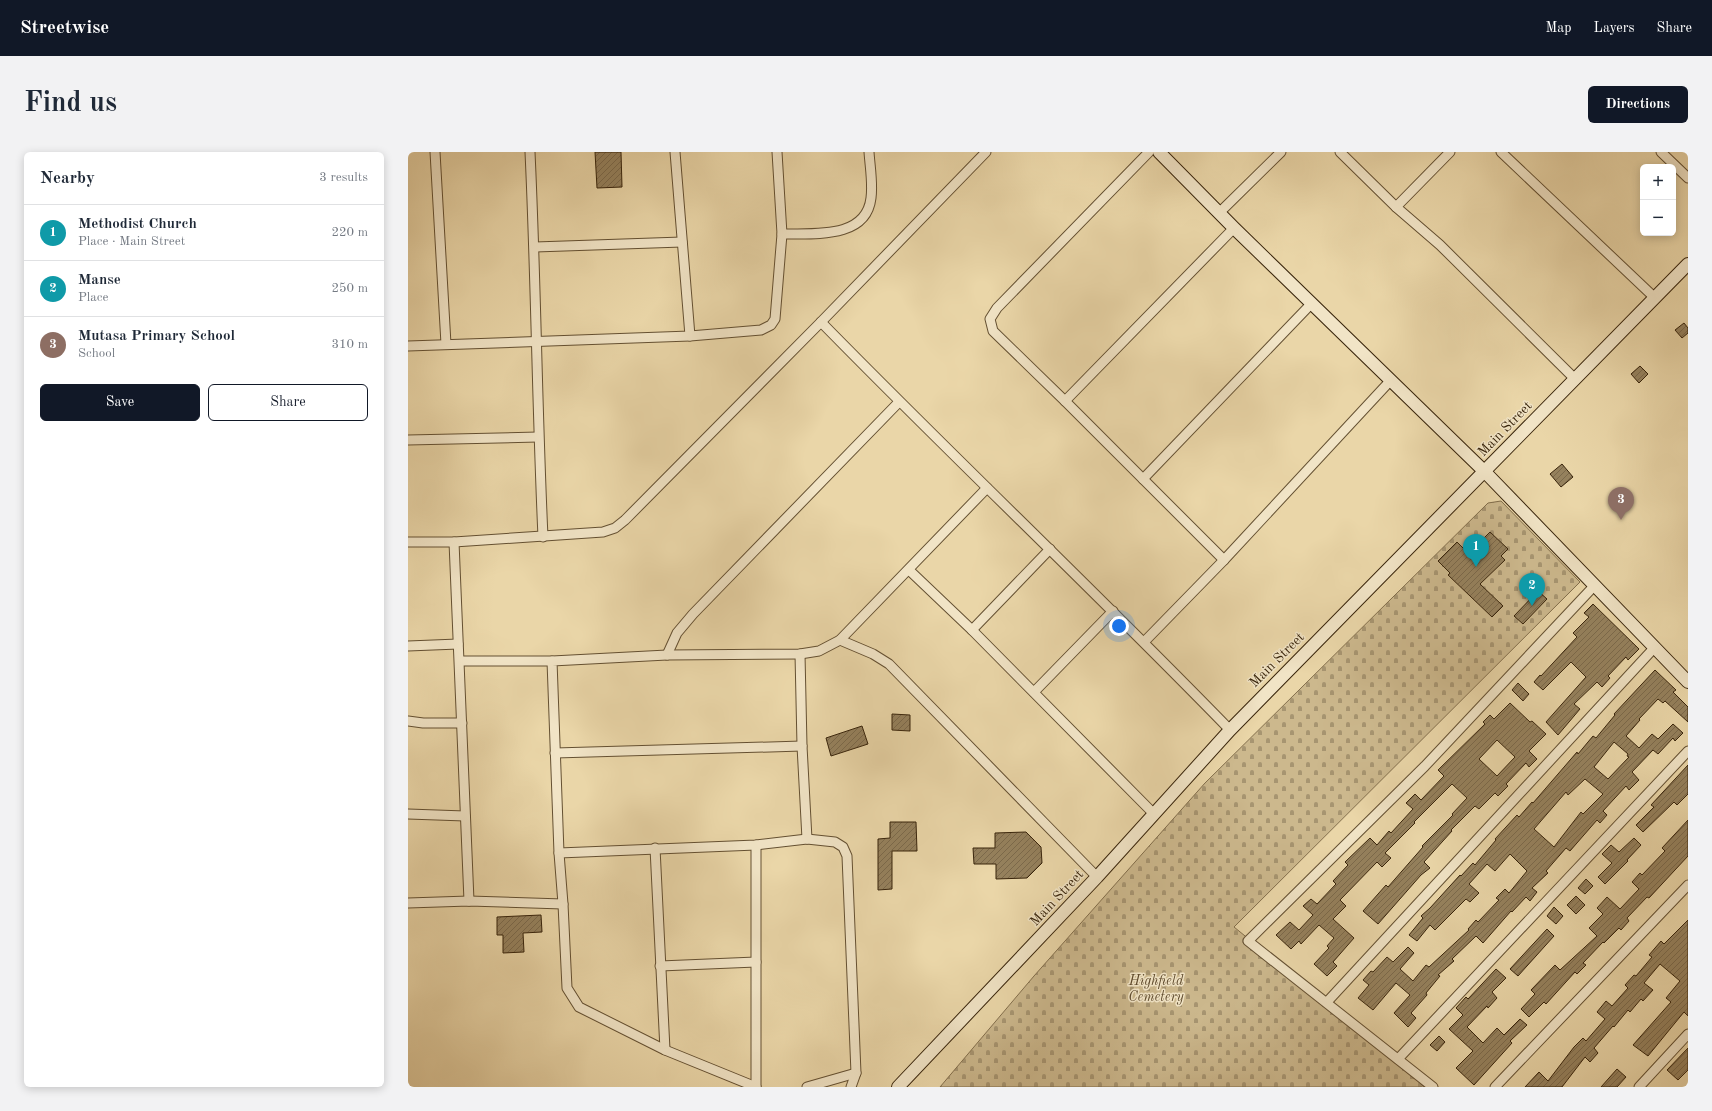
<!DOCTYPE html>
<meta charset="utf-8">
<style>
:root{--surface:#fff;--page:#f2f2f3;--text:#1f2937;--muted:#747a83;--line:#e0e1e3;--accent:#111827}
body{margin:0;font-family:"Old Standard TT",serif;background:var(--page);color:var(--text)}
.controls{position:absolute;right:12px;top:12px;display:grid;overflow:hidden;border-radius:6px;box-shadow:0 2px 10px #0003}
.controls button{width:36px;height:36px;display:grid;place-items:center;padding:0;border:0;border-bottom:1px solid var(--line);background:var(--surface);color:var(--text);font:20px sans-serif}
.you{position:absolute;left:711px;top:474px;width:14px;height:14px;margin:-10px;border:3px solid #fff;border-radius:50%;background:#1a73e8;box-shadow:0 0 0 6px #1a73e833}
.badge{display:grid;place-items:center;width:26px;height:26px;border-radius:50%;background:var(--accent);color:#fff;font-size:13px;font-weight:700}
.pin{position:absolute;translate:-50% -33px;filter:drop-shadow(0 1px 2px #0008)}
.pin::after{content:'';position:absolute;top:21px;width:14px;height:12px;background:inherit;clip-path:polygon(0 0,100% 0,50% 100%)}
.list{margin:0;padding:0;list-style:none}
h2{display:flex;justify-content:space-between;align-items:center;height:52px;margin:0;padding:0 16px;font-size:17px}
h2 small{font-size:13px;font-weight:400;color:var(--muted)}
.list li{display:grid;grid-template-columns:26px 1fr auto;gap:12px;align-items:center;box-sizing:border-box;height:56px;padding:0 16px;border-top:1px solid var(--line)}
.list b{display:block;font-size:15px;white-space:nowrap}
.list p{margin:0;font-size:13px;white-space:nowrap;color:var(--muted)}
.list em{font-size:13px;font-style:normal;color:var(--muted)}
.actions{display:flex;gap:8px;padding:12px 16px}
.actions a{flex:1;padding:9px 0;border:1px solid var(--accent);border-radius:6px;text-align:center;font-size:14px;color:var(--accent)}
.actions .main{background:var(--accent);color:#fff}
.map{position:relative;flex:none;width:1280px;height:935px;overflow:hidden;border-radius:6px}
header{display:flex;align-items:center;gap:24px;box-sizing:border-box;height:56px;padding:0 20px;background:var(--accent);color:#fff}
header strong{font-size:19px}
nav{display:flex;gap:22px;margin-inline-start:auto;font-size:14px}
.intro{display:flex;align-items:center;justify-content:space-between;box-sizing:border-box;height:96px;padding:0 24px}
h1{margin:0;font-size:28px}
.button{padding:10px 18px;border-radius:6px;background:var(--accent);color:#fff;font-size:14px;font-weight:700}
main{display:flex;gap:24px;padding:0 24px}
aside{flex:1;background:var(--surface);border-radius:6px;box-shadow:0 2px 10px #0003}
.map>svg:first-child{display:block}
.cemetery{fill:url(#cemetery-stones);stroke:#826e4c}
.building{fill:url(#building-hatch);stroke:#38240b;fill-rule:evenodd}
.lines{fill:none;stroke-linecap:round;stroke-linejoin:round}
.street-casing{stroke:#645032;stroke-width:11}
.secondary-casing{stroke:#38240b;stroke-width:14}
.street{stroke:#f1e4c6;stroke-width:9}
.secondary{stroke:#f1e4c6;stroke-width:12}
.labels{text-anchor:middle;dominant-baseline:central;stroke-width:3;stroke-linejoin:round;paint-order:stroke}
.street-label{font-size:14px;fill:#38240b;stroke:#f1e4c6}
.park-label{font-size:14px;font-style:italic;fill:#5d492c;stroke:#f1e4c6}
</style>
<header>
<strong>Streetwise</strong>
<nav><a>Map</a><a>Layers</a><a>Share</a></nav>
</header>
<div class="intro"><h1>Find us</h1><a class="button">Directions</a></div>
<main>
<aside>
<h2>Nearby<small>3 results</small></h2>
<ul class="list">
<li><span class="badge" style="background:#0f9aa8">1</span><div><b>Methodist Church</b><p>Place · Main Street</p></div><em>220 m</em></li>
<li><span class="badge" style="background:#0f9aa8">2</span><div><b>Manse</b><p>Place</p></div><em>250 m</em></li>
<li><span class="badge" style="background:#8d6e63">3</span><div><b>Mutasa Primary School</b><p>School</p></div><em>310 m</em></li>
</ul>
<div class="actions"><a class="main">Save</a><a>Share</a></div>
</aside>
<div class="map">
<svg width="1280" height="935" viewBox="0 0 1280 935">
<defs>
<pattern id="cemetery-stones" width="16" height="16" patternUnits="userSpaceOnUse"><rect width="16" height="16" fill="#ccb88d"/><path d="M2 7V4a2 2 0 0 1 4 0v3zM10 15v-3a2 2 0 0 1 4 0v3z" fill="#a79571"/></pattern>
<pattern id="building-hatch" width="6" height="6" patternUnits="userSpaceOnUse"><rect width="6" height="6" fill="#95815d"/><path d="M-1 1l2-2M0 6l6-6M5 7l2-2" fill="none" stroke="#7b694b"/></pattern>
</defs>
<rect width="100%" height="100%" fill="#ead6a8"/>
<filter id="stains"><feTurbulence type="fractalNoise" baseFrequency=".005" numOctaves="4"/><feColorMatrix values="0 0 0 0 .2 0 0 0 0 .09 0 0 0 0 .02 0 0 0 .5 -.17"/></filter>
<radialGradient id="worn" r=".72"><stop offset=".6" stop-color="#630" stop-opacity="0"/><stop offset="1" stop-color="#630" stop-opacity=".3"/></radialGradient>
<!-- cemetery -->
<polygon class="cemetery" points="1093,349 1172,430 826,775 986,905 1016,935 532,935 626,824 797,631 1080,351"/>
<!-- building -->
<g class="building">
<polygon points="187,0 213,0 214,35 189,36"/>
<polygon points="1276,171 1280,176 1280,181 1274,186 1267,178"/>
<polygon points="1232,214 1240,222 1231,231 1223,222"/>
<polygon points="1154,312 1165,325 1153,335 1142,322"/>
<polygon points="1082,380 1100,397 1093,404 1097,408 1072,432 1095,454 1084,465 1040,423 1042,421 1030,409 1049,390 1057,398 1071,383 1075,387"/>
<polygon points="1130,439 1139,447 1115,472 1106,464"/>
<polygon points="1185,452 1231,497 1220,508 1218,505 1200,524 1202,526 1194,535 1189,530 1166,552 1172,557 1150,583 1138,570 1178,525 1163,510 1135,538 1126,530 1132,523 1133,524 1169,485 1165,481 1181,465 1176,461"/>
<path d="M1247,518L1268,538L1265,540L1280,555V570L1257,549L1255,551L1250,547L1231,567L1232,568L1218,584L1231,596L1244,582L1250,587L1265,572L1275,581L1267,589L1265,586L1250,602L1245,598L1224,620L1231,628L1221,638L1218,634L1195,659L1199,663L1192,671L1189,668L1162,699L1158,696L1138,719L1140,721L1124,736L1129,740L1122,749L1118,745L1104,760L1103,759L1075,791L1068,784L1044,807L1046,809L1030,823L1032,824L1018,841L1019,843L1003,861L1008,866L1000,875L986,861L1002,843L988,831L965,858L950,846L961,833L955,828L963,819L965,820L979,805L985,810L1000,795L1006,801L992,817L1005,829L1018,813L1021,815L1061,778L1060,777L1068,768L1070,770L1091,748L1088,746L1097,737L1101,741L1119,719L1102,702L1087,719L1079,712L1061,732L1071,741L1062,750L1058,747L1027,778L1022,773L1009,789L1001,783L1015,766L1013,764L1022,756L1052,723L1053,724L1065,711L1067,713L1088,688L1087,687L1109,663L1111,665L1124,650L1125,651L1169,600L1170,602L1185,584L1188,586L1207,563L1206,562ZM1206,590L1220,602L1219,604L1221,605L1200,627L1186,615ZM1177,627L1195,642L1175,662L1173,660L1146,695L1126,677L1158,640L1160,643Z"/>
<polygon points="1110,531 1121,542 1115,549 1104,538"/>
<path d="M1102,551L1122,570L1124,569L1138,582L1121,599L1129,607L1121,615L1118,611L1098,632L1100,634L1090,644L1087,641L1071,657L1067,654L1043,678L1044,679L1016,710L1022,716L1013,723L970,772L955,759L978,733L980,735L1015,695L1014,694L1045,663L1044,662L1059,646L1044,632L1006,670L1007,671L977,701L983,706L974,715L969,710L932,748L938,754L925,767L946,786L925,810L929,814L919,824L906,812L921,796L919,794L926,786L911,773L893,792L891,789L883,797L868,783L882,770L891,778L905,763L895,754L903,747L909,752L928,732L925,729L940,713L937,710L962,686L969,693L981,679L983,681L1005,657L998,651L1007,642L1013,648L1036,624L1030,618L1077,572L1075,570L1082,563L1086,567ZM1089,588L1107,605L1089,624L1071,607Z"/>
<polygon points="484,562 502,563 502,579 484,578"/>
<polygon points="454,574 460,592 423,604 418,586"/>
<polygon points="1280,613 1280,642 1269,653 1266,650 1235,680 1228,673 1246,655 1243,653"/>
<polygon points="1280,668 1280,704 1241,746 1239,745 1219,766 1221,769 1213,778 1211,776 1196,791 1195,790 1175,811 1178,813 1169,822 1167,820 1138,852 1136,850 1121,865 1113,857 1127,842 1123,838 1147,813 1152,818 1189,784 1181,776 1195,762 1189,756 1199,745 1212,757 1231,737 1224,730 1232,721 1234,723 1257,699 1254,696"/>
<polygon points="482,670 508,670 509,699 484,699 484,737 470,738 470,687 482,686"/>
<polygon points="618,680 633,695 634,711 619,726 588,727 588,712 566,712 565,696 587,696 587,681"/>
<polygon points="1226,686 1233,693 1219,708 1220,709 1197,732 1190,725 1204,711 1194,702 1203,693 1211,700"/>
<polygon points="1178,727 1185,734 1177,742 1170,736"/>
<polygon points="1168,744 1177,753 1168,762 1159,753"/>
<polygon points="1146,755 1155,764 1148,772 1139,764"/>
<polygon points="133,763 134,780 115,781 116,800 95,801 95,783 89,783 89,765"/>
<polygon points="1280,768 1280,864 1276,860 1240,904 1225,893 1263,850 1258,846 1272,829 1252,812 1236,831 1245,838 1235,849 1233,847 1222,860 1220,858 1206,875 1205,874 1186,896 1190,901 1182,910 1177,905 1154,935 1117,935 1131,920 1140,929 1166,895 1175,886 1178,889 1197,867 1189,860 1198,849 1204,854 1220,836 1217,833 1226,823 1228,824 1244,805 1241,803 1253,789 1256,792"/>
<polygon points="1139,777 1146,784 1110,824 1102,817"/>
<polygon points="1088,817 1098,826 1084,840 1089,846 1080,856 1079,854 1059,875 1075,891 1089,876 1096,883 1112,867 1119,873 1102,889 1104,891 1066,933 1048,916 1065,899 1041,877 1055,863 1048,856 1058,845 1060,847"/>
<polygon points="1031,884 1037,890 1029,899 1022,893"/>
<polygon points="1280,896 1280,918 1270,928 1259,918"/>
<polygon points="1209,917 1218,925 1209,935 1193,935"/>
</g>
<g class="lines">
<!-- street casing -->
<g class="street-casing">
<g id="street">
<polyline points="27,0 38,192"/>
<path d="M122,0C128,128 129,256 135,385"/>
<polyline points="267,0 282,184"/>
<polyline points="741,0 589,156 582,167 585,179 657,249 816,408"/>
<polyline points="932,0 988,55 1032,93 1167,227"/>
<polyline points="1093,0 1247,146"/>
<polyline points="1253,0 1280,26"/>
<polyline points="988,55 1042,0"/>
<polyline points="811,61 873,0"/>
<path d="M374,82C404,81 458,88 463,46C465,31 462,15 461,0"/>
<polyline points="127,95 274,90"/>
<path d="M413,170C548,308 688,440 822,578"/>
<polyline points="0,194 282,184 353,178 363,173 367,167 374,82 369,0"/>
<polyline points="657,249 826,76"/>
<polyline points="0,288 130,285"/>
<polyline points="735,327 904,151"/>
<polyline points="0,390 46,390 195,380 207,376 217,368 413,170 578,0"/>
<polyline points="46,390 61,749"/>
<polyline points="501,418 564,478 746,662"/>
<polyline points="564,478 642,397"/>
<polyline points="432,488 465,502 481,512 689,725"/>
<polyline points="736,490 816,408 983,228"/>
<polyline points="0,494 50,492"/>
<polyline points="392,502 394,594 399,687"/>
<polyline points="259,503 269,481 285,462 491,250"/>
<polyline points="52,509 144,509"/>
<polyline points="626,540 705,459"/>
<polyline points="0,569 15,571 54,571"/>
<polyline points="147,601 394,594"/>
<polyline points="0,662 57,664"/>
<polyline points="247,696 257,898"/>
<polyline points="151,701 348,693 399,687 427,690 435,695 439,704 448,921 443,935"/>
<polyline points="0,751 61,749 155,752 151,701 144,509 259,503 392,502 411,499 432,488 579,336"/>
<polyline points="155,752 159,836 171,855 257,898 348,935"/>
<polyline points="348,810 348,935"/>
<polyline points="252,814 348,810 348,693"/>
<polyline points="919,850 1247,495"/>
<polyline points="990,907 1280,599"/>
<polyline points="399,935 448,921"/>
<polyline points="1025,935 840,789 1017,614 1187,433"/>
<polyline points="1087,935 1280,733"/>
<polyline points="1231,935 1280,882"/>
</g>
</g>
<!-- secondary casing -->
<g class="secondary-casing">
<g id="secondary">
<polyline points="751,0 826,76 1077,320 1280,530"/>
<polyline points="490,935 689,725 822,578 1280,112"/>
</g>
</g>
<!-- street -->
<use href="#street" class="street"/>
<!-- secondary -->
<use href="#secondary" class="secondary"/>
</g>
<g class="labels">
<!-- street labels -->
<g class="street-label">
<text transform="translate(1097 277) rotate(-46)">Main Street</text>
<text transform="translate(869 508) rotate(-45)">Main Street</text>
<text transform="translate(649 746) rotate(-47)">Main Street</text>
</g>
<!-- park labels -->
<g class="park-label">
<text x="748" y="829">Highfield<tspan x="748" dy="16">Cemetery</tspan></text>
</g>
</g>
<rect width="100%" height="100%" filter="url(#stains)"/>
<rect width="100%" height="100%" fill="url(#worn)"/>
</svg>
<div class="controls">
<button>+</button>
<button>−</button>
</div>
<div class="you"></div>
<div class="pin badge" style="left:1068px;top:415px;background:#0f9aa8">1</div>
<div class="pin badge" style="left:1124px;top:454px;background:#0f9aa8">2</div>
<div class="pin badge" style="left:1213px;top:368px;background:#8d6e63">3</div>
</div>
</main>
